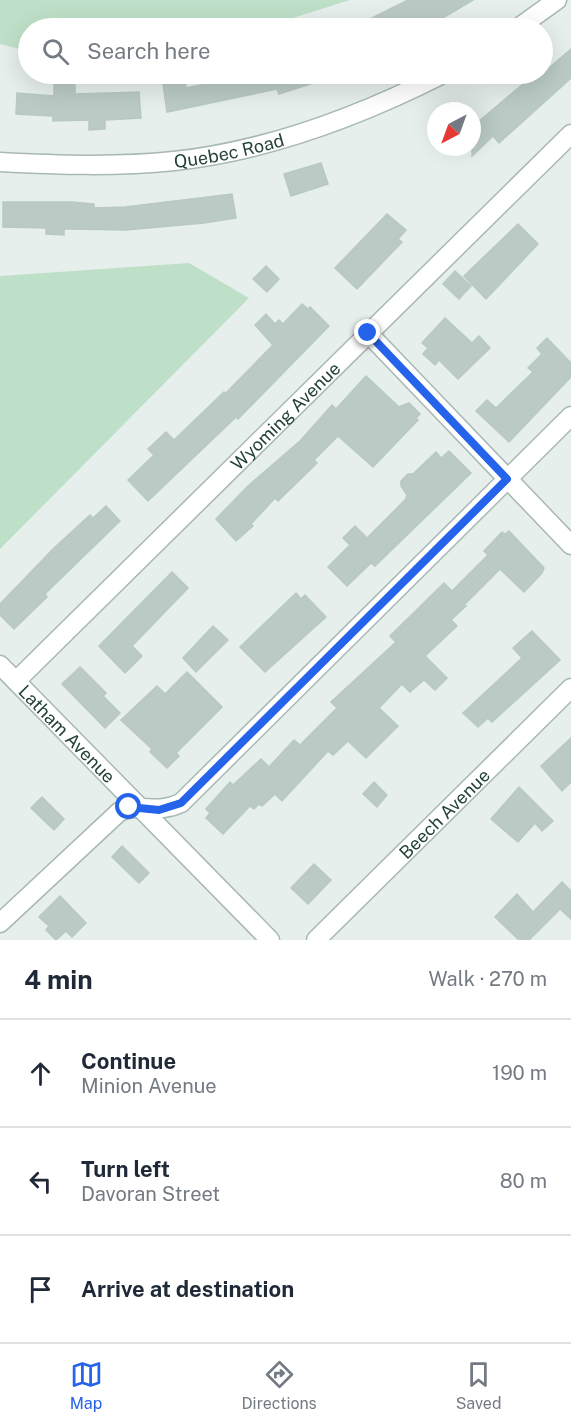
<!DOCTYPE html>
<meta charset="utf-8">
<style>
:root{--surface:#fff;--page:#f6f6f7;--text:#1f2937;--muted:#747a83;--line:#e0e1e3;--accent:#2563eb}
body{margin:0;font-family:"Public Sans",sans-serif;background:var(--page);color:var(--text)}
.compass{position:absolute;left:427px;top:102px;width:54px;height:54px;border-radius:50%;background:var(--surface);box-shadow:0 6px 24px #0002;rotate:221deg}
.stop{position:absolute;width:18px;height:18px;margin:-14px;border:4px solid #2563eb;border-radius:50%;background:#fff}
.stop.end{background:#2563eb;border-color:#fff;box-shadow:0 2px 6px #0008}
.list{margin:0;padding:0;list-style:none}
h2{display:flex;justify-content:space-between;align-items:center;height:78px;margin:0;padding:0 24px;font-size:26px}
h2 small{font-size:20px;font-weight:400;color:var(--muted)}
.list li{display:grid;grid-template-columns:39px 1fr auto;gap:18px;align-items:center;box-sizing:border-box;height:108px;padding:0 24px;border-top:2px solid var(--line)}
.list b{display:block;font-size:22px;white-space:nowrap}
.list p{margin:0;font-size:20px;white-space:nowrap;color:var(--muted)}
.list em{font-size:20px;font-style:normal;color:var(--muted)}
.icon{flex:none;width:33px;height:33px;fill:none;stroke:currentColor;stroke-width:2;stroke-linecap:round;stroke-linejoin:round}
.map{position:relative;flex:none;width:571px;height:940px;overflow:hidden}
.search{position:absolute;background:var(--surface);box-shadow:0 6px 24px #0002;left:18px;right:18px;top:18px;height:66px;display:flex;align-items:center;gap:15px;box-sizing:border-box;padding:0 21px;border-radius:33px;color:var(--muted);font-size:22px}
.sheet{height:402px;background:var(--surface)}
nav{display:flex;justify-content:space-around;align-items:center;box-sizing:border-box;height:84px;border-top:2px solid var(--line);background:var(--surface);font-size:16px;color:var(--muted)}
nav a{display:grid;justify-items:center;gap:3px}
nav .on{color:var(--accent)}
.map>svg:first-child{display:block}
.green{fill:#bfe0c8}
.building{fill:#bbcac4;stroke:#b8c9c2;stroke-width:1.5}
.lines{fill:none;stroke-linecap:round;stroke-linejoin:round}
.minor-casing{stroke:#a8b8b2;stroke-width:21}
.minor{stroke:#fff;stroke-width:18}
.route{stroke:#2563eb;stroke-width:8}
.labels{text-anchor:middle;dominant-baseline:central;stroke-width:5;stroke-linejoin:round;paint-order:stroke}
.street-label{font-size:18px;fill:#24423a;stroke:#f7fbf9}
</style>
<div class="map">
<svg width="571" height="940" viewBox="0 0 571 940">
<rect width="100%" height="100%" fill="#e6efeb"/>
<!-- green -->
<g class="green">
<polygon points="0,0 350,0 261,28 28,28 28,51 0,44"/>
<polygon points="189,263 249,298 0,549 0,276"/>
</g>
<!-- building -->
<g class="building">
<polygon points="408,0 473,0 426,28 352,28"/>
<polygon points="571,49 571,78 499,143 493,136 472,156 472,127 535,74 543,74 543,67 546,64 549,68"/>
<polygon points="184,74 186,88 254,74 332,74 332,77 279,94 277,89 167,112 162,77"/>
<polygon points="54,83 75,83 75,94 139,92 141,118 105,120 105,129 89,130 89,120 53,121 53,116 16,114 17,93 54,96"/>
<polygon points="321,163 328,184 291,196 284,174"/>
<polygon points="232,194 236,218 204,223 126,230 70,229 64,229 64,235 46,234 46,228 3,227 3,202 71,202 94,204 94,208 125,207"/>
<polygon points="387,214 406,230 398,239 402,242 357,289 335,268"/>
<polygon points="518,224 538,244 486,299 464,276"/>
<polygon points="266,266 279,279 267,292 253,279"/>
<polygon points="455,271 471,286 459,299 443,284"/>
<polygon points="302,304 308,309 310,307 329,326 238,419 236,417 148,501 128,480 154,455 148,449 166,432 174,440 224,392 225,394 273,345 255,325 266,314 275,324 279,320 283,324"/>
<polygon points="445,318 472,343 479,336 490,348 458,379 439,360 435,365 423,354 428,348 422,343"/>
<polygon points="547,338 571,363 571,377 509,442 476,411 487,400 496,408 533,372 528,368 542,354 537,348"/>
<polygon points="366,376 399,407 409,403 420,414 416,418 418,420 373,467 338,436 314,460 317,463 278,501 275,498 251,524 253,526 236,541 216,519 248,486 300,441 332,405 336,409"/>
<polygon points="449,451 471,473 375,566 371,563 347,586 328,567 350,545 343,538 355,526 367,538 406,499 407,495 401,486 401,481 408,474 413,474 436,452 441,458"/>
<polygon points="106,506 120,521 51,588 45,594 47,597 14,629 0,615 0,604 53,549 90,515 93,518"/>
<polygon points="509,531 544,568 542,573 524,592 500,569 464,605 466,606 451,620 457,626 425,656 447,678 435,690 424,680 410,692 402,684 379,708 398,726 366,758 348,741 333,755 328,751 282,801 275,794 262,806 259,804 254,809 250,806 223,834 206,818 210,813 206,809 230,782 233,785 261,759 269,767 294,740 300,745 337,708 331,702 396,642 390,636 444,583 452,591 488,555 484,551 502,532 505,534"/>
<polygon points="172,572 188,588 132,646 142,656 125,673 99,646"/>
<polygon points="296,593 301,599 305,595 326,617 265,672 240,647"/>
<polygon points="213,626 228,640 196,672 183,658"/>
<polygon points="532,631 560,660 492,722 488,718 478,727 463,713 522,658 513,648"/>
<polygon points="80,667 106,693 103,696 120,713 105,728 62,684"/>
<polygon points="187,672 222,707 176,753 179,756 167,768 150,752 152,749 121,720 157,686 165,694"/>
<polygon points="571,738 571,782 562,791 541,766"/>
<polygon points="374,782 387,795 377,807 363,794"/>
<polygon points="519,787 553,821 542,831 535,823 518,842 491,819"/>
<polygon points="42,797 64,819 54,830 31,808"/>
<polygon points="122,846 149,873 139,883 112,857"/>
<polygon points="314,864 331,880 308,904 291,888"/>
<polygon points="562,882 571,891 571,919 560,909 529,940 519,940 495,917 517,894 533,912"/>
<polygon points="60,896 86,923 72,937 66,931 56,940 46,930 49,926 39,917"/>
</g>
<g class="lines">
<!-- minor casing -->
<g class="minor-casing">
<g id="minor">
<polyline points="518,28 557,0"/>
<path id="s1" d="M0,162C58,165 117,167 174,161C268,151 360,116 443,74"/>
<polyline points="368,333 571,545"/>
<path id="s2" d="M0,665L270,940"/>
<path id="s3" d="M16,681L571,134"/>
<path d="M0,923L119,812C142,802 155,815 181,803L571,416"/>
<path id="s4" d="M316,940L571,688"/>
</g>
</g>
<!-- minor -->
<use href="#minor" class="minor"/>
</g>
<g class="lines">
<!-- route -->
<polyline class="route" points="129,807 159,810 181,803 507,479 368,333"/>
</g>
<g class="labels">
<!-- street labels -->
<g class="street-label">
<text stroke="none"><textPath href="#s1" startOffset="230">Quebec Road</textPath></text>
<text stroke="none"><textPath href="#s3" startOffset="378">Wyoming Avenue</textPath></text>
<text stroke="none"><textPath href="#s2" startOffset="96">Latham Avenue</textPath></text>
<text stroke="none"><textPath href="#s4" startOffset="180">Beech Avenue</textPath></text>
</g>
</g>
</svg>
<svg class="compass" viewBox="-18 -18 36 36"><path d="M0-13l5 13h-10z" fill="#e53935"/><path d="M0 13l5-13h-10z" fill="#747a83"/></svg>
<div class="stop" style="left:129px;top:807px"></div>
<div class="stop end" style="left:368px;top:333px"></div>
<div class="search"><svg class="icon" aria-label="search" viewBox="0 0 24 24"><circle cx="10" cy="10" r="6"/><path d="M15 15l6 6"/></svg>Search here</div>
</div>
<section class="sheet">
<h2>4 min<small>Walk · 270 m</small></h2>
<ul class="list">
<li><svg class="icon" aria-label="ahead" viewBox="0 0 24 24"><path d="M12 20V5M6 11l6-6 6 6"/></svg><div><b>Continue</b><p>Minion Avenue</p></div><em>190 m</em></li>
<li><svg class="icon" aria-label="left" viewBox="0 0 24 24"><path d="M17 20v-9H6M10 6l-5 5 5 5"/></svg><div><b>Turn left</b><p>Davoran Street</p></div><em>80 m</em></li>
<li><svg class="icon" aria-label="arrive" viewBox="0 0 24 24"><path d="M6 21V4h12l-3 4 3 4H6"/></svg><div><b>Arrive at destination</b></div></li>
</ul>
</section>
<nav>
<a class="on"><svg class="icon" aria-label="map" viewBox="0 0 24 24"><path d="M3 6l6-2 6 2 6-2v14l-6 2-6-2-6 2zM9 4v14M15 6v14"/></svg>Map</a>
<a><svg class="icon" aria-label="directions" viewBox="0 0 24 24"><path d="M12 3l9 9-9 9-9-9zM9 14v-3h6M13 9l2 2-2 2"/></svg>Directions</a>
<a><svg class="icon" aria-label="saved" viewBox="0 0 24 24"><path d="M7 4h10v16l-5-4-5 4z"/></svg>Saved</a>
</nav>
